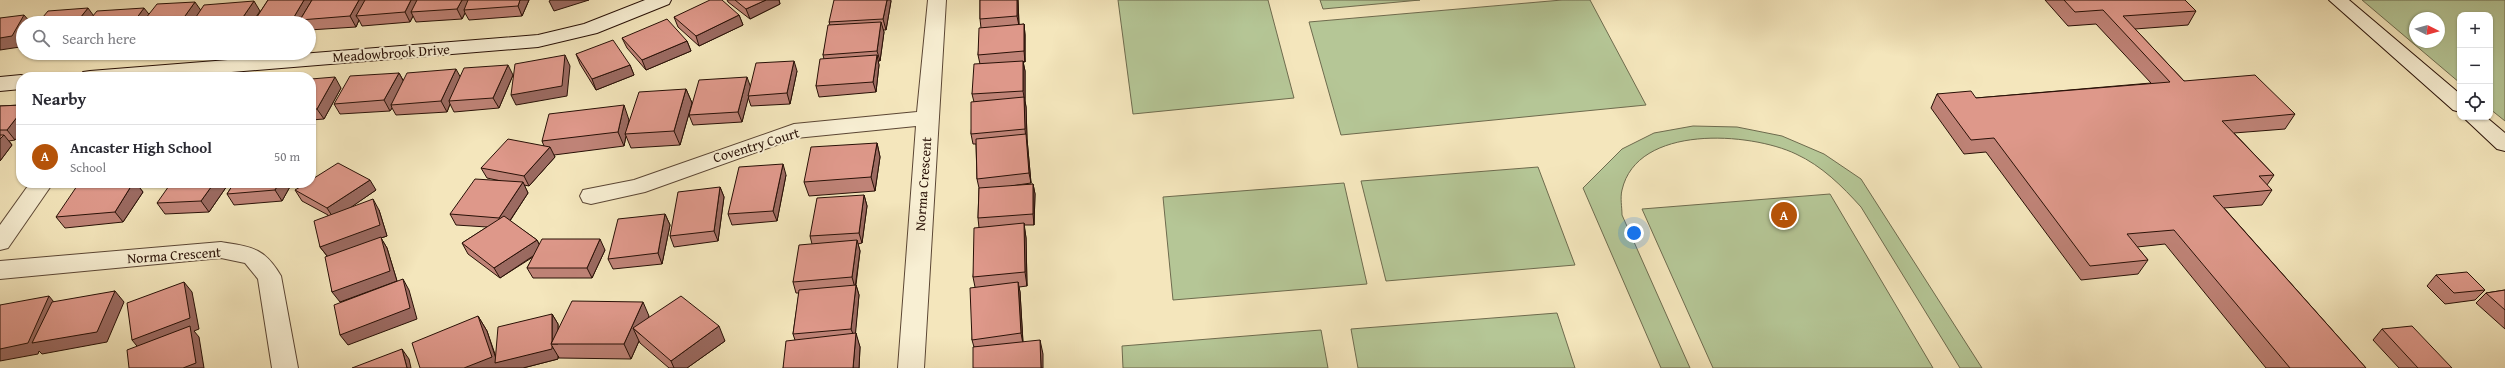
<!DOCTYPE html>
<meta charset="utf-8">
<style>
:root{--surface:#fff;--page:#f2f2f3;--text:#2b2b33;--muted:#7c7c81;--line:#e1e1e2;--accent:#b45309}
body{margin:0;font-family:"Gentium Book Plus",serif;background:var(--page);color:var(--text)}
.controls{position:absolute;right:12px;top:12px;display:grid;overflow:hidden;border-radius:8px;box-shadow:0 1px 3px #0004}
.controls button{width:36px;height:36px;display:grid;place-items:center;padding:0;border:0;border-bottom:1px solid var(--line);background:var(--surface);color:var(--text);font:20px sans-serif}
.compass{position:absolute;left:2409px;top:12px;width:36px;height:36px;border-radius:50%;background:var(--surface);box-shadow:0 1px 3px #0004;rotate:96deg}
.you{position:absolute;left:1634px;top:233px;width:14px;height:14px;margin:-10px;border:3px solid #fff;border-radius:50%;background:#1a73e8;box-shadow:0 0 0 6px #1a73e833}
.badge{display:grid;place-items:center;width:26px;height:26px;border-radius:50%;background:var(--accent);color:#fff;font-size:13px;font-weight:700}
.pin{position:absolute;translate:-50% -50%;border:2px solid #fff;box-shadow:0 1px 4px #0006}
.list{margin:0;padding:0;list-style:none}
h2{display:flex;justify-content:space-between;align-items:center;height:52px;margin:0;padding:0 16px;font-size:17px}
h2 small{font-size:13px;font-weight:400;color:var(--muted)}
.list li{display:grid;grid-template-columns:26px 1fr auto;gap:12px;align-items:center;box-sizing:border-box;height:64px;padding:0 16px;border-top:1px solid var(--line)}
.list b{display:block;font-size:15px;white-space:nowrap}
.list p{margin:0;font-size:13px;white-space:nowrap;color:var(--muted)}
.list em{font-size:13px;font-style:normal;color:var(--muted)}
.icon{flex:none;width:22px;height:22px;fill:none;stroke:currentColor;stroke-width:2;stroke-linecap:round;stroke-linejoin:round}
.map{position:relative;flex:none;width:2505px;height:368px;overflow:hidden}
.search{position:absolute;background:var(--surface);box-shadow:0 1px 3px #0004;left:16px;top:16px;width:300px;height:44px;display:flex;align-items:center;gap:10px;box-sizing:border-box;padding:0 14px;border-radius:22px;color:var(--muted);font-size:15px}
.panel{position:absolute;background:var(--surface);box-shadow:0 1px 3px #0004;left:16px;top:72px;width:300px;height:116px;border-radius:16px}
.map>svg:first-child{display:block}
.green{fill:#b5c696;stroke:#6e6b4e;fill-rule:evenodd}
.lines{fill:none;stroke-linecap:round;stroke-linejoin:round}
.street-casing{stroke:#5b4634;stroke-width:2}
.secondary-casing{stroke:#281006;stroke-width:2}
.street{fill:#f8efd3;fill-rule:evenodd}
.secondary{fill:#f8efd3;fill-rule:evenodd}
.wall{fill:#bf8377;stroke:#281006}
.shaded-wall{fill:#9b6a61;stroke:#281006}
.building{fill:#de988a;stroke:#281006}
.labels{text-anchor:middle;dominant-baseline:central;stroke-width:4;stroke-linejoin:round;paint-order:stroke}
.street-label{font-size:14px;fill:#281006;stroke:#f8efd3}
</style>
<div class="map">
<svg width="2505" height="368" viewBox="0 0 2505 368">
<rect width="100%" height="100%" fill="#f4e6bc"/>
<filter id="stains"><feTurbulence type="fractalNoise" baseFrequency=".005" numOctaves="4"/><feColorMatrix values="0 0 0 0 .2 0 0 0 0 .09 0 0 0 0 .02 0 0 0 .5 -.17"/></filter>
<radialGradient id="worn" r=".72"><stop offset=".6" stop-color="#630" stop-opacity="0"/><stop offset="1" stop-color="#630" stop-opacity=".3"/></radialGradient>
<!-- green -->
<g class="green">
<polygon points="1118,0 1268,0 1294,98 1133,114"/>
<polygon points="1320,0 1420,0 1323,9"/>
<polygon points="1562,0 1590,0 1646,105 1341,135 1309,22"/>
<path d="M2362,0H2505V121L2490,109V15H2460V83ZM2415,18H2439V42H2415Z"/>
<path d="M1693,126L1737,127L1782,136L1824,154L1861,179L1982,368H1960L1861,207C1842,186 1822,166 1796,154C1750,132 1637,124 1622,190C1620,198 1622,207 1622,215L1690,368H1661L1583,188L1622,149L1654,133Z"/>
<polygon points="1538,167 1575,265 1386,281 1361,181"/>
<polygon points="1344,183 1367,284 1173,300 1163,197"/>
<polygon points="1830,194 1933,368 1713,368 1642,209"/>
<polygon points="1557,313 1575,368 1358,368 1351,329"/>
<polygon points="1321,330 1328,368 1123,368 1122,346"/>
</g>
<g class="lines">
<!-- street casing -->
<g class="street-casing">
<g id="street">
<polygon points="928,0 946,0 924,368 898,368 916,126 796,138 645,192 591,204 583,202 580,196 583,190 634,180 794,124 917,112"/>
<polygon points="30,183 53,183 8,248 0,250 0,225"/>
<path d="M221,242C251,247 264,247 281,276L298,368H272L258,279L245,263L221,258L0,279V261Z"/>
</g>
</g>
<!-- secondary casing -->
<g class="secondary-casing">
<g id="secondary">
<polygon points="645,0 671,0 669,4 597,33 538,47 170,77 80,77 83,72 90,71 538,35 584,24"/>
<polygon points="2329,0 2349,0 2460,94 2460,112 2453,110"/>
<polygon points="21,75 27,77 21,77 21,89 0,91 0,77"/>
<polygon points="2463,117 2486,117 2505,133 2505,151 2497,149"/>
</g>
</g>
<!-- street -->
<use href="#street" class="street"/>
<!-- secondary -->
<use href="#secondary" class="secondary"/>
</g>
<!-- wall -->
<g class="wall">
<polygon points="268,0 529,0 522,16 469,20 465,13 462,19 416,22 413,16 410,22 362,26 359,20 356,27 309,30 309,23 253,23"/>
<polygon points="727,0 779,0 780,4 750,19 728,2"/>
<polygon points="980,0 1018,0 1019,25 1024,24 1025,35 1025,62 1023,62 1025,71 1025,101 1026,107 1027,139 1031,183 1011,186 1033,184 1035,194 1034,225 1024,225 1026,238 1027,286 1019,287 1020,292 1023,342 1043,354 974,347 972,340 975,287 973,277 979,228 978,218 979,188 977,179 976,144 973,144 971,134 974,102 972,94 980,64 978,55 981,28 980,19"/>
<polygon points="2045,0 2185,0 2196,11 2188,25 2135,29 2184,81 2295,114 2285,129 2234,133 2274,175 2267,185 2272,190 2262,205 2224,208 2366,368 2266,368 2165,244 2137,247 2148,260 2138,274 2081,280 1986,152 1964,154 1931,108 1937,94 1976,98 2151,83 2096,24 2068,26"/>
<polygon points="891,1 886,30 883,30 884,32 880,61 878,61 879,65 876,92 819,97 816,86 824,59 823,55 830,25 829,22"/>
<polygon points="739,15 743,25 699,46 678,27 674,17"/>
<polygon points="622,38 687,41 691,51 646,70 627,48"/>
<polygon points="576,54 630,65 634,75 596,90 580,64"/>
<polygon points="797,71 790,104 751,106 748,97 742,122 693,125 689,115 750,87"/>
<polygon points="399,73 403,80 460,77 513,75 499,108 454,112 450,104 447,112 396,115 392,108 390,111 340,114 334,104"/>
<polygon points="311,79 341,88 324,119 311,120"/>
<polygon points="686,89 692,103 680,145 631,148 626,136 624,146 554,155 555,157 529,186 524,185 528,193 510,221 537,240 539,244 605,250 592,278 533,278 527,268 533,257 500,278 468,254 462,243 487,227 456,225 450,214 501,181 487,178 481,168 544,146 542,141 629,120 629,123"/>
<polygon points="21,105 21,133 15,140 9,141 12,145 0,161 0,106"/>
<polygon points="877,143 880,157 875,191 809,196 804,182"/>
<polygon points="786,175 777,221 732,225 728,214"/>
<polygon points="85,183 151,183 150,185 138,186 143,192 123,222 65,228 56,217 87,185"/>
<polygon points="229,183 209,212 165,214 157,203"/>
<polygon points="234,183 292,183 282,201 234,205 227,194"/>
<polygon points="720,187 724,197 718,241 674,247 670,236"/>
<polygon points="295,190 376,190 351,207 379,210 387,236 381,238 387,248 397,281 340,302 327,256 320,247 328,215 302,201"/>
<polygon points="864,195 867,206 862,243 858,244 860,251 856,285 859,295 855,333 860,347 859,368 783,368 795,340 793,334 799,293 796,293 793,282 812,244 810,236"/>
<polygon points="665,214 670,225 662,264 613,269 608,259"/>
<polygon points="2436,275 2485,290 2475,300 2445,304 2427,286"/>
<polygon points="2505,290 2505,329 2476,303 2486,293"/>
<polygon points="552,314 558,324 558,330 649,316 648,318 725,341 687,368 669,368 640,343 639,341 631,359 559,358 558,356 558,359 523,368 420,368 478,316 487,331 496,357"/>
<polygon points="2382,329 2452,368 2399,368 2373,340"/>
</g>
<!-- shaded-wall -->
<g class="shaded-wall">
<polygon points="304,0 312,0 300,20 301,23 291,23 291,22"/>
<polygon points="359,0 367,0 356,16 359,20 356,27 350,16"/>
<polygon points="411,0 421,0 411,12 413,16 410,22 405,12"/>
<polygon points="462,0 472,0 464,10 465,13 462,19 457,9"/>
<polygon points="520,0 529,0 522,16 518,6"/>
<polygon points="551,0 589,0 554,11 549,1"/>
<polygon points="766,0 779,0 780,4 750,19 746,9"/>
<polygon points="887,0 891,0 891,1 886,30 883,19"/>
<polygon points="1017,0 1018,0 1019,26 1017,16"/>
<polygon points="254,1 260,11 252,23 239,23"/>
<polygon points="195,2 202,12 194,23 180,23"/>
<polygon points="88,8 96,19 92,23 76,23"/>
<polygon points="144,8 152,18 148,23 133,23"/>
<polygon points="24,15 31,23 23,23 23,41 22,42 22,43 20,47 0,50 0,38"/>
<polygon points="739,15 743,25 699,46 696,36"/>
<polygon points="881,22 884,32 880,61 877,51"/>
<polygon points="1024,24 1025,35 1025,62 1024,51"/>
<polygon points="687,41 691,51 646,70 642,60"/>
<polygon points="565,55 570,66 567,96 516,105 511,95"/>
<polygon points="877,55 879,65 876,92 873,82"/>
<polygon points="794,61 797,71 790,104 787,93"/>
<polygon points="1023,61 1025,71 1025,101 1026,107 1027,139 1031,183 1029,173 1025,129 1024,97 1023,91"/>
<polygon points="508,65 513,75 499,108 493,98"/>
<polygon points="630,65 634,75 596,90 592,79"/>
<polygon points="456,69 462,80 449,101 450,104 447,112 441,101"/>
<polygon points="399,73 405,84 391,105 392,108 390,111 384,100"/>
<polygon points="335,77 341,88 324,119 317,109"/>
<polygon points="747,77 751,88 742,122 738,112"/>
<polygon points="686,89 692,103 680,145 674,131"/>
<polygon points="624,105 629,120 626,134 625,134 626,136 624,146 618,132"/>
<polygon points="21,112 21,133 15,140 7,130"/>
<polygon points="4,135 12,145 0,161 0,139"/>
<polygon points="877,143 880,157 875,191 871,177"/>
<polygon points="550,147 555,157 529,186 524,176"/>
<polygon points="783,164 786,175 777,221 773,211"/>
<polygon points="370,180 376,190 334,219 327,208"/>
<polygon points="523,182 528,193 505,228 499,218"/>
<polygon points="133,183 136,183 143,192 123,222 115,212"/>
<polygon points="214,183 229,183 209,212 201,201"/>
<polygon points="279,183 292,183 282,201 275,190"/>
<polygon points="1033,184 1035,194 1034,225 1033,214"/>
<polygon points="720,187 724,197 718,241 714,231"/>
<polygon points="864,195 867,206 862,243 859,233"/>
<polygon points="373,199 379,210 387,236 381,238 387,248 397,281 340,302 332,292 328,257 320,247"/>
<polygon points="665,214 670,225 662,264 658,253"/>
<polygon points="1024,223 1026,238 1027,286 1025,272"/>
<polygon points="600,239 605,250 592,278 587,268"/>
<polygon points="537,240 542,250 500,278 494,268"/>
<polygon points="857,240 860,251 855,288 852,277"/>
<polygon points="403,279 409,290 417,319 348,345 340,335"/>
<polygon points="184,282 192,292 199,329 194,331 199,337 204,368 183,368 141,351 132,340"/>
<polygon points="1018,282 1020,292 1023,344 1021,333"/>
<polygon points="856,285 859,295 855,339 851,329"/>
<polygon points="115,291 124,302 107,342 42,354 39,351 38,354 0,361 0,349 49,296 58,307"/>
<polygon points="643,302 649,316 641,335 633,328 639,341 631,359 624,344"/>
<polygon points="552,314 558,324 558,344 552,344"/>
<polygon points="478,316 487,331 497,362 552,346 558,356 558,359 523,368 464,368"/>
<polygon points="719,326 725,341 687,368 674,368 671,361"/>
<polygon points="856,333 860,347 859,368 853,368"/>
<polygon points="1040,340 1043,354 1043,368 1041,368"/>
<polygon points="402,349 409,359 411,368 407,368"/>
</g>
<!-- building -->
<g class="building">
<polygon points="268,0 304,0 291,22 274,23 253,23"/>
<polygon points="312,0 359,0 350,16 300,20"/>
<polygon points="365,0 411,0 405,12 356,16"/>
<polygon points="417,0 462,0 457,9 411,12"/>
<polygon points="468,0 520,0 518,6 464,10"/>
<polygon points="710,0 722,0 739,15 696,36 674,17"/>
<polygon points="735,0 766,0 746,9"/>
<polygon points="834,0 887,0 883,19 829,22"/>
<polygon points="980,0 1017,0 1017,16 980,19"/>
<polygon points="2064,0 2185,0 2196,11 2123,16 2184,81 2255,75 2295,114 2222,121 2274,175 2259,176 2272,190 2213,196 2366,368 2290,368 2174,230 2127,234 2148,260 2090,266 1994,138 1971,140 1937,94 1971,91 1976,98 2170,82 2103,10 2075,12"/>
<polygon points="254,1 239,23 192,23 204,5"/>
<polygon points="195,2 180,23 142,23 157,4"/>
<polygon points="88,8 76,23 38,23 48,11"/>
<polygon points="144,8 133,23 87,23 97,11"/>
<polygon points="24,15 12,36 0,38 0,18"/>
<polygon points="667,19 687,41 642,60 622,38"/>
<polygon points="881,22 877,51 823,55 828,25"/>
<polygon points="1024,24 1024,51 978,55 979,28"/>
<polygon points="613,40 630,65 592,79 576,54"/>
<polygon points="565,55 562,86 511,95 515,64"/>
<polygon points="877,55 873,82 816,86 820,59"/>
<polygon points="794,61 787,93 748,96 756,63"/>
<polygon points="1023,61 1023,91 972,94 974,64"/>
<polygon points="508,65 493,98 449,101 464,68"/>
<polygon points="456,69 441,101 391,105 407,73"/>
<polygon points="399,73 384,100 334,104 350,76"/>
<polygon points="335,77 317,109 311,109 311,79"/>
<polygon points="747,77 738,112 689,115 699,80"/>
<polygon points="686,89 674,131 625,134 639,92"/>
<polygon points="1024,97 1025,129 971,134 971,102"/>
<polygon points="21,105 21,112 7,130 0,130 0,106"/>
<polygon points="624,105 618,132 542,141 549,114"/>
<polygon points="1026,134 1029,173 977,179 976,139"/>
<polygon points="0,135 4,135 0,139"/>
<polygon points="508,139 550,147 524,176 481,168"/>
<polygon points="877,143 871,177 804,182 811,147"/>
<polygon points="338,163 370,180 327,208 295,190 307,183 311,183 311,180"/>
<polygon points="783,164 773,211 728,214 739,167"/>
<polygon points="475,179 523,182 499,218 450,214"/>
<polygon points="113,183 133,183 115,212 56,217 77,186"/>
<polygon points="171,183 214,183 201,201 157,203"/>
<polygon points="234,183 279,183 275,190 227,194"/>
<polygon points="1033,184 1033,214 978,218 979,188"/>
<polygon points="720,187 714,231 670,236 678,192"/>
<polygon points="864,195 859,233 810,236 817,198"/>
<polygon points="373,199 380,225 320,247 314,221"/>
<polygon points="665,214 658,253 608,259 618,219"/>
<polygon points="504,216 537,240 494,268 462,243"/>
<polygon points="1024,223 1025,272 973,277 974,228"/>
<polygon points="381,237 390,271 332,292 325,257"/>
<polygon points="542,239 600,239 587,268 527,268"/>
<polygon points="857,240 852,277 793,282 799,245"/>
<polygon points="2467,272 2485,290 2454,293 2436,275"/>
<polygon points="403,279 410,308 340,335 334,305"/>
<polygon points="184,282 190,318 132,340 127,303"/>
<polygon points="1018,282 1021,333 972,340 970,288"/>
<polygon points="856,285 851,329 793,334 799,290"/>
<polygon points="2505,290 2505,310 2486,293"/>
<polygon points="115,291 97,332 32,343 52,302"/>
<polygon points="49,296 28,343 0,349 0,305"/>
<polygon points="681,296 719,326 671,361 633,328"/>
<polygon points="572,301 643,302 624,344 551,344"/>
<polygon points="552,314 552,341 551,344 552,346 552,349 495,363 498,327"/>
<polygon points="478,316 492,357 464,368 420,368 412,343"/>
<polygon points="190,326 196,363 183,368 129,368 127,350"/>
<polygon points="2412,326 2452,368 2418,368 2382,329"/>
<polygon points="856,333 853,368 783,368 786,341"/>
<polygon points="1040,340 1041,368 973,368 973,347"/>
<polygon points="402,349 407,368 352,368"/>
</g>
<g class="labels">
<!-- street labels -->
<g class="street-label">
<text transform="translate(391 53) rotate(-4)">Meadowbrook Drive</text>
<text transform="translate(756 145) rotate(-17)">Coventry Court</text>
<text transform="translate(923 184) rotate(-86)">Norma Crescent</text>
<text transform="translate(174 255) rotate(-4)">Norma Crescent</text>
</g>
</g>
<rect width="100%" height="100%" filter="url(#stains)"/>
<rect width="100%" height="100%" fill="url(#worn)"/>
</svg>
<div class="controls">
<button>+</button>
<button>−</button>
<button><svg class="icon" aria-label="locate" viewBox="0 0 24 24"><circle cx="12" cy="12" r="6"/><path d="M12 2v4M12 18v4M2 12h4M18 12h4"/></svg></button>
</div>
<svg class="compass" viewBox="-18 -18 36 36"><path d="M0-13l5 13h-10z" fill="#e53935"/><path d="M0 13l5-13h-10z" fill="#7c7c81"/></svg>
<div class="you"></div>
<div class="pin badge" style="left:1784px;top:215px">A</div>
<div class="search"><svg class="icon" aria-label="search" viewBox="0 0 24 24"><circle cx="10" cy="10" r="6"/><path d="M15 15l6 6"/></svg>Search here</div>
<section class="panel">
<h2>Nearby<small></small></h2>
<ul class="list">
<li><span class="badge">A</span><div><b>Ancaster High School</b><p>School</p></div><em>50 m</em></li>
</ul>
</section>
</div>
